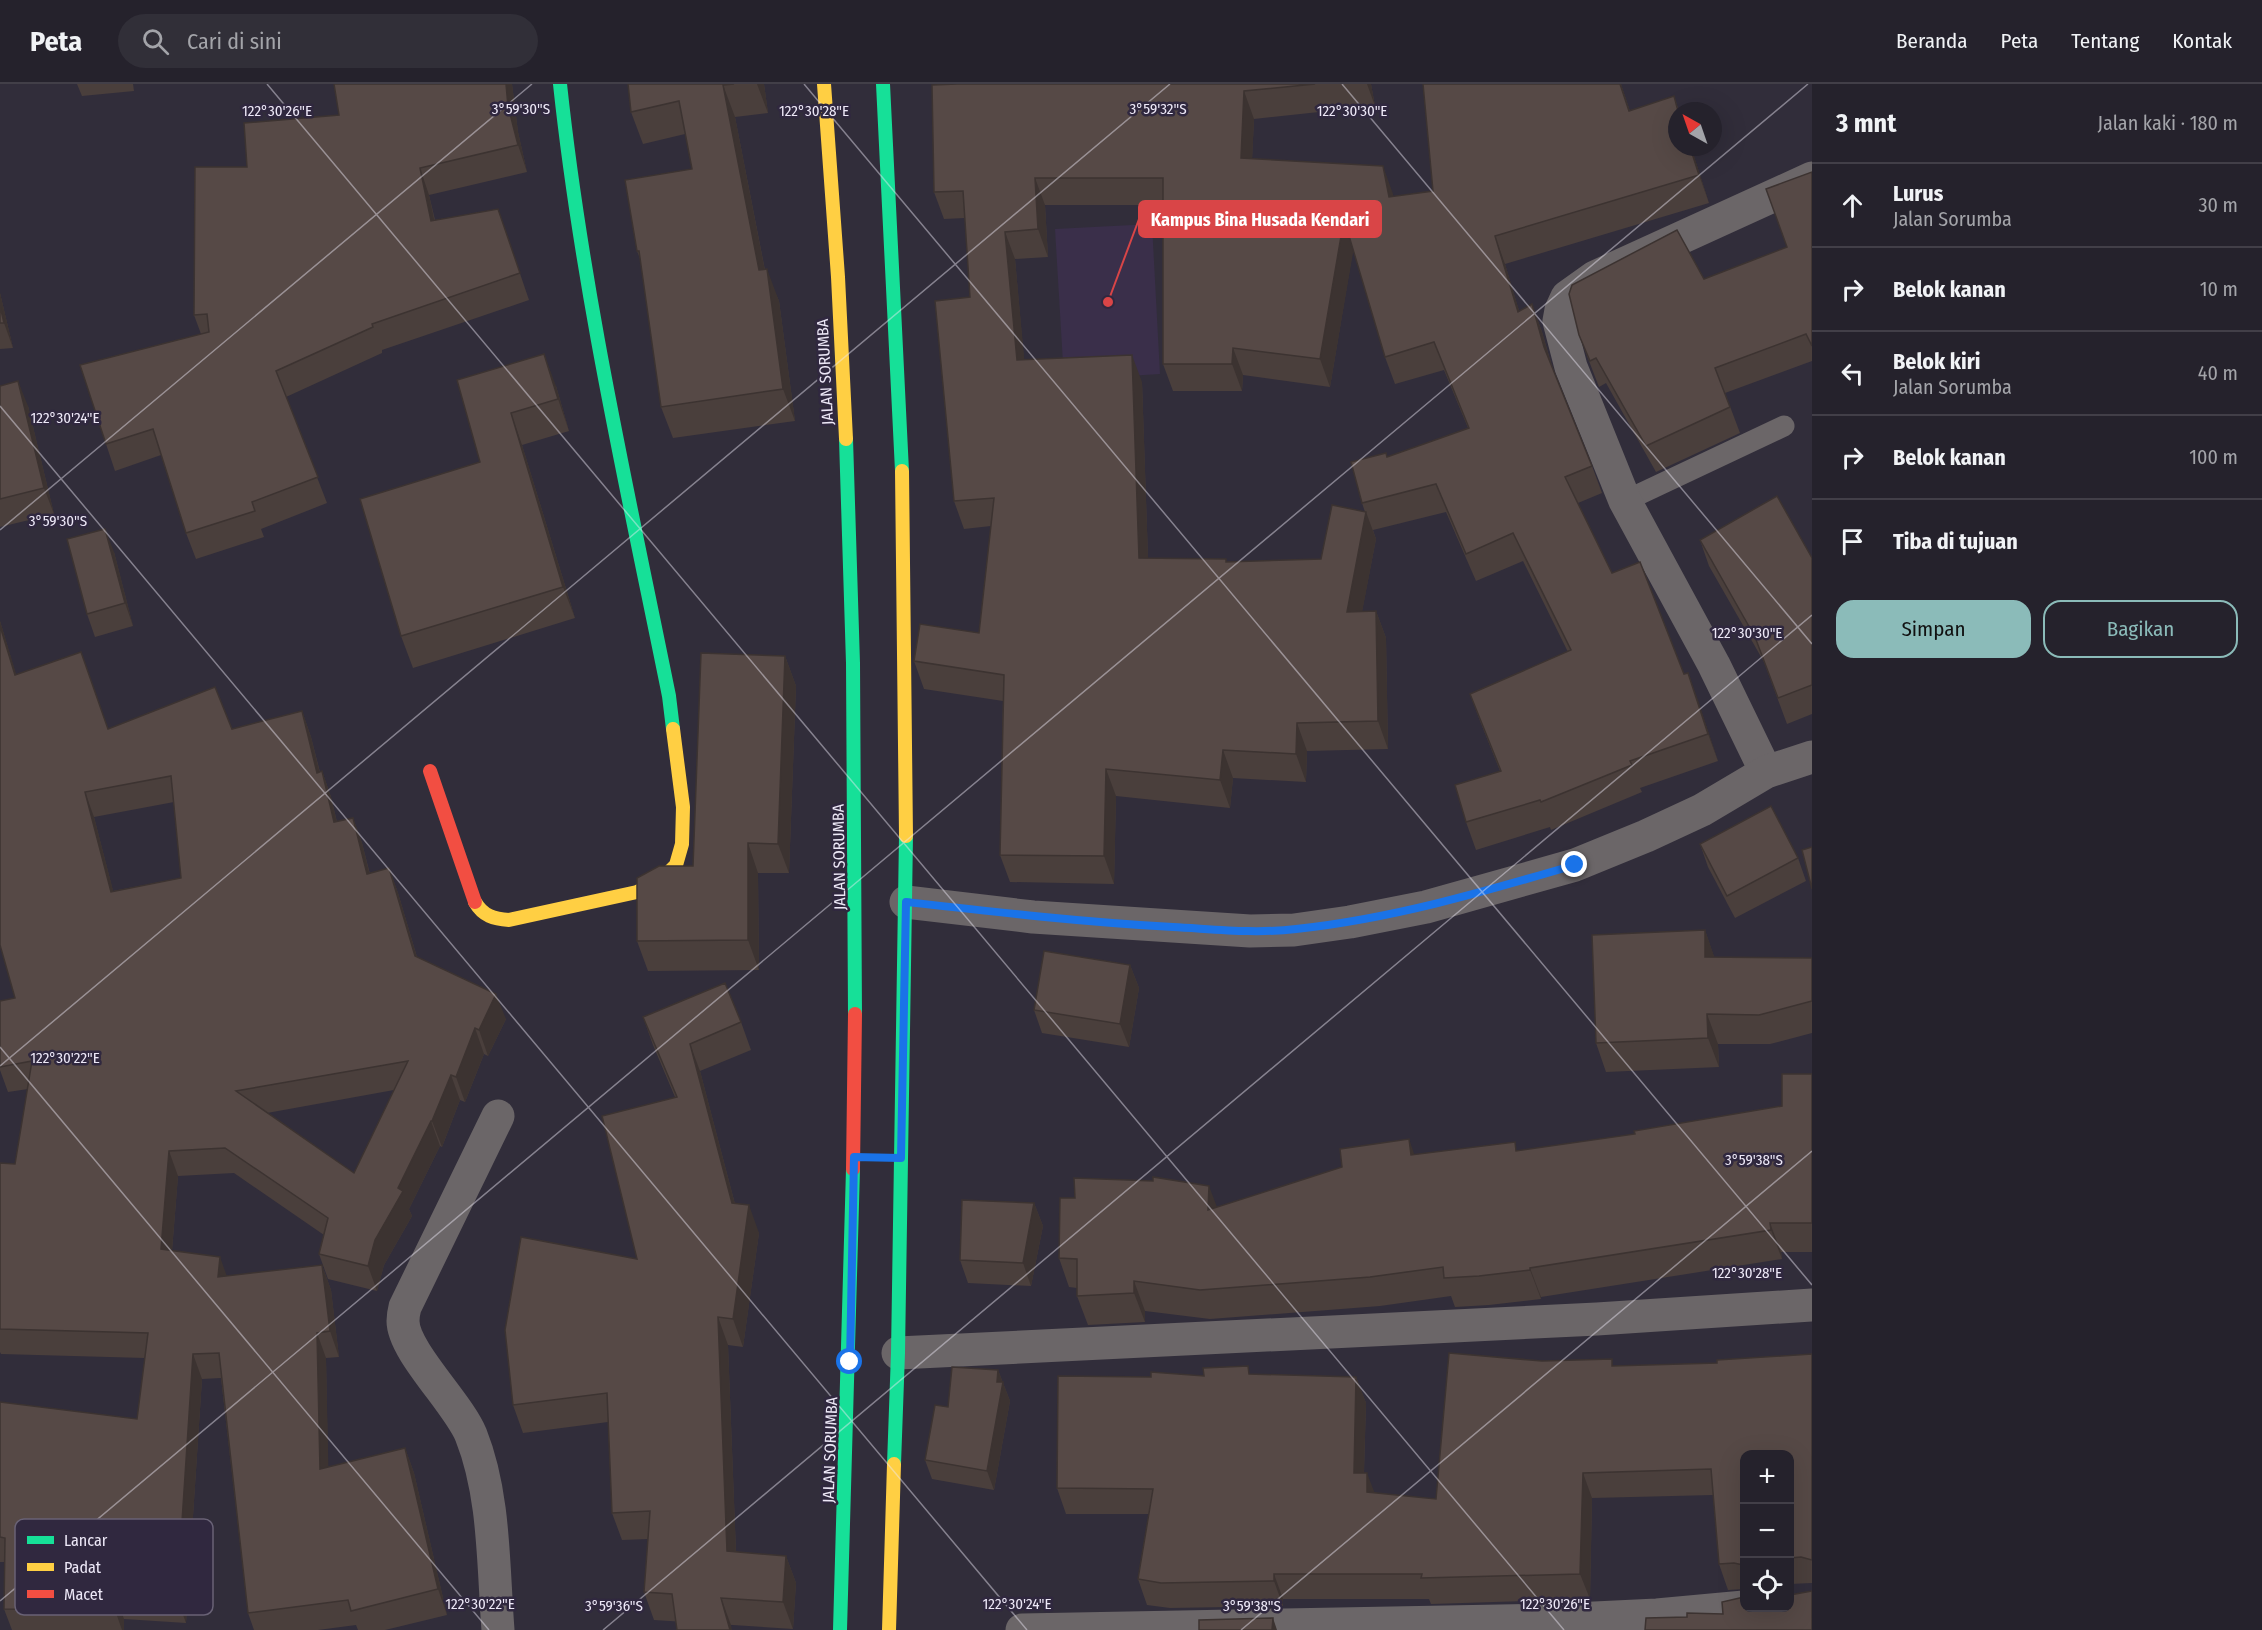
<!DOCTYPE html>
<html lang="id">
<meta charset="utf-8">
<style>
:root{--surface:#25222c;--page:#312f38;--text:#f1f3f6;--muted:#a3a4a9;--line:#423f48;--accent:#8bbbb9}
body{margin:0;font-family:"Fira Sans Condensed",sans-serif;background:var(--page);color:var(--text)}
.controls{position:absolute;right:18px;bottom:18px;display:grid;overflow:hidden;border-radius:12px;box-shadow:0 6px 24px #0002}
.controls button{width:54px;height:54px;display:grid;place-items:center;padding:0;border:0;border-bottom:2px solid var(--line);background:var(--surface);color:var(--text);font:30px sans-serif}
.compass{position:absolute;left:1668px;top:18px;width:54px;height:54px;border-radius:50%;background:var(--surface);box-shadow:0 6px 24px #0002;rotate:320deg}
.stop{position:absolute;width:18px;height:18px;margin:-14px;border:4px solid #1a73e8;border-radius:50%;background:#fff}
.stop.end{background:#1a73e8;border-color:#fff;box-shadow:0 2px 6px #0008}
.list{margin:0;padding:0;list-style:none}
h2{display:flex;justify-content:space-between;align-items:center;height:78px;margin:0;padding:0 24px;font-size:26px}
h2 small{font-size:20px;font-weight:400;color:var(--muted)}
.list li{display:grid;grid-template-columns:39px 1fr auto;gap:18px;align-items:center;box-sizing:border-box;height:84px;padding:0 24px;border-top:2px solid var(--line)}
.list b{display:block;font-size:22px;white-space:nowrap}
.list p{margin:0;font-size:20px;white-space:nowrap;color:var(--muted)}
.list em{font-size:20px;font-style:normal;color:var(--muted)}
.actions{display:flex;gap:12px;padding:18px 24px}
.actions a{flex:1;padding:14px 0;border:2px solid var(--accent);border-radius:18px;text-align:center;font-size:21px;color:var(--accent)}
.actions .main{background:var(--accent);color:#111}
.icon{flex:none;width:33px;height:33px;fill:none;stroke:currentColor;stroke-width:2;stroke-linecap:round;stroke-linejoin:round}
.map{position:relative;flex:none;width:1812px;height:1546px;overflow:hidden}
header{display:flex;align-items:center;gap:36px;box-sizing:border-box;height:84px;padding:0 30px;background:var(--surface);border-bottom:2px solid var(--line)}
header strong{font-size:28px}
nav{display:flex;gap:33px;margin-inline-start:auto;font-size:21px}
.search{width:420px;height:54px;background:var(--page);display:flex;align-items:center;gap:15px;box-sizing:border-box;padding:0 21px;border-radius:33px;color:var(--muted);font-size:22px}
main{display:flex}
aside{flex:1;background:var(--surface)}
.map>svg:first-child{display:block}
.built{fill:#3a2f4a}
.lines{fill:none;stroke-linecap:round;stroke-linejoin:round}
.lane{stroke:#6b6668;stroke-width:21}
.street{stroke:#6b6668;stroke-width:33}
.fast{stroke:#16e098;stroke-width:14}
.slow{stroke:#ffcf43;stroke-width:14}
.jam{stroke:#f24e42;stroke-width:14}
.wall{fill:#4a3f3c;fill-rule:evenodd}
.shaded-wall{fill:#3c3331}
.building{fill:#564946;stroke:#3c3331;stroke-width:1.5;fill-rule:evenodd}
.route{stroke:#1a73e8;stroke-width:8}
.ticks{fill:none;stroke:#ede8f7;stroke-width:1.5;stroke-opacity:0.45}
.labels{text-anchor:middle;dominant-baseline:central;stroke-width:5;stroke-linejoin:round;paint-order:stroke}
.street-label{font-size:16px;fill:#ede8f7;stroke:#30283f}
.key{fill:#30283f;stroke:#696276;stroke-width:1.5}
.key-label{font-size:16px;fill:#ede8f7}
.ticks-label{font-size:15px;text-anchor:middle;fill:#ede8f7;stroke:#30283f;stroke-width:5;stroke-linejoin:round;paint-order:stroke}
.leader{fill:none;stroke:#d94547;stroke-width:2}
.callout-dot{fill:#d94547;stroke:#30283f;stroke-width:2}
.callout{fill:#d94547;stroke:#d94547;stroke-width:2}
.callout-label{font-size:18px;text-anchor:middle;font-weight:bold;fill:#fff}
</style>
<header>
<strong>Peta</strong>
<div class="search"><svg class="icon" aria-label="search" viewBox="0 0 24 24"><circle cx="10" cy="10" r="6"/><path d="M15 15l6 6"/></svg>Cari di sini</div>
<nav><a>Beranda</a><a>Peta</a><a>Tentang</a><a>Kontak</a></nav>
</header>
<main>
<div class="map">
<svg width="1812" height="1546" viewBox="0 0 1812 1546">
<rect width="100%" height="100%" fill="#312d3a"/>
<!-- built -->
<polygon class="built" points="1152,140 1160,290 1064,296 1055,145"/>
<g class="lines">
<!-- lane -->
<polyline class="lane" points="1625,417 1784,342"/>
<!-- street -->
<g class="street">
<polyline points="1766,688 1714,581 1625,417 1571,283 1559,237 1561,226 1567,213 1595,193 1812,94"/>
<polyline points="906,818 1033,833 1250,847 1294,846 1350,838 1426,823 1575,781 1646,752 1702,726 1766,688 1812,673"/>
<path d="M498,1032L405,1223C404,1227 403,1233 403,1237C403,1267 458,1319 471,1351C495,1411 493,1482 498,1546"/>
<polyline points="898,1269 1597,1235 1812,1221"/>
<polyline points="1022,1546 1553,1536 1657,1531 1744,1523"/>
</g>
<!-- fast -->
<g class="fast">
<path d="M560,0C582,206 628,409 669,612L673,645"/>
<polyline points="883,0 902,387"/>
<polyline points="846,355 853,579 855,930"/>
<polyline points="894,1380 898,1269 906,752"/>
<polyline points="840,1546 853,1085"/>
</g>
<!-- slow -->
<g class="slow">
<polyline points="824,0 838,193 846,355"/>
<polyline points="902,387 906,752"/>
<path d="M475,818C483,832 494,835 509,836L637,808L661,796L676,781L682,760L683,723L673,645"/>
<polyline points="889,1546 894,1380"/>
</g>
<!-- jam -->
<g class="jam">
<polyline points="430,687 475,818"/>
<polyline points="853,1085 855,930"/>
</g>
</g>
<!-- wall -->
<g class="wall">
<polygon points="77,0 133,0 134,7 82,12"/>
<polygon points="334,0 512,0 518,48 527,88 429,111 435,136 498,125 529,216 382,266 382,269 286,313 327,419 261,445 264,453 196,475 186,449 161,371 115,387 106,360 201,250 194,231 247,83 339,31"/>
<polygon points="628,0 764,0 768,29 735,33 765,186 779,217 795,337 673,354 661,323 641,177 637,167 692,85 685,50 643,60 631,28"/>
<path d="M957,0H1371L1375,22L1254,35L1252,75L1393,110V113L1433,107L1423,0H1621L1630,27L1674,12L1679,27H1677L1691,63L1709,119L1505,180L1519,227L1532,220L1542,248L1552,282L1592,382L1602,409L1578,419L1612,489L1684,590L1688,589L1718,677L1640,704L1642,708L1551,746L1550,743L1476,766L1466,738L1500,687L1480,637L1470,610L1568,568L1523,477L1476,497L1446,428L1373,446L1376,455L1362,527H1376L1386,554L1388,665L1307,667L1306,698L1233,694L1230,724L1116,712L1114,800L1010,798L1000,771L1003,617L924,605L914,577L979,549L991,442L964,445L954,417L970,213L965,134L944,135L934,108ZM1045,121H1163V280L1173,307H1242L1243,291L1330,303L1353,166L1385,273L1395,300L1444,286L1468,344L1387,373L1362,419L1365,428L1321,475L1227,478L1148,474L1142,298L1024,276L1015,175L1048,173Z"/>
<polygon points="1812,88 1812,277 1725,309 1740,349 1656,388 1606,299 1599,303 1579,251 1704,195 1787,163"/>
<polygon points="0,209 13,264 0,265"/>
<polygon points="457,296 556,302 569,347 522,361 575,534 413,584 401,552 480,378"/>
<polygon points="0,302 28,322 54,430 0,443"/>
<polygon points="1700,456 1812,474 1812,630 1787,640 1764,578 1709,482"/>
<polygon points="114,468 133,542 95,553 87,530"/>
<path d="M0,537L16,591L108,645H232L302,627L311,653L320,688L322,687L331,713L337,738L353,734L362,759L370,790L389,784L398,809L417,873L506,935L488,972L484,970L465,1018L460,1016L442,1063L440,1062L409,1125L412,1132L384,1181L377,1207L328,1195L319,1170L324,1151L234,1089L178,1092L172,1167L227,1192L322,1181L331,1206L339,1273L326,1274L328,1383L405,1364L414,1389L447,1531L385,1546H358L356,1541L318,1546H254L248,1529L221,1294L202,1295L186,1539L124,1535V1546H12L4,1525V1478H0V1318L137,1335L145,1274L1,1270L0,1268V1245L15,1080L28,1005L8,1008L0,986V917L15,914L0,861ZM174,718L181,794L113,807L94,733ZM394,1006L354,1089L267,1029Z"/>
<polygon points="785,572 796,602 789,789 758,789 759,886 648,887 637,857 693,782"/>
<polygon points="1700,760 1798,774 1806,797 1735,834 1708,783"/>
<polygon points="1705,846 1714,873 1812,874 1812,949 1770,960 1718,960 1719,983 1606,988 1596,959"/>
<polygon points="1130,881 1139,904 1129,963 1042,949 1034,926"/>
<polygon points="643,933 741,938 751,966 700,987 735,1120 759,1149 743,1263 728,1261 736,1468 786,1472 796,1499 793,1545 654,1536 644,1508 648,1455 622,1456 612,1429 608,1338 523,1349 513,1321 637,1175 675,1013 653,961"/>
<polygon points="1812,990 1812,1168 1781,1168 1782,1175 1541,1213 1541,1215 1489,1221 1455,1223 1451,1212 1380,1222 1210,1235 1145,1227 1145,1238 1088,1241 1077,1212 1077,1204 1069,1203 1059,1174 1075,1114 1153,1097 1217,1124 1414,1071 1518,1067 1635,1050 1782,1022"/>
<polygon points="1034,1119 1043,1142 1031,1202 968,1199 960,1176"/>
<polygon points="1812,1270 1812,1499 1790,1500 1790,1371 1744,1371 1744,1505 1728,1506 1719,1480 1713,1411 1592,1414 1590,1515 1431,1520 1429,1515 1283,1515 1283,1522 1170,1524 1147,1521 1138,1495 1149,1430 1066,1430 1057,1404 1151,1293 1251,1290 1356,1293 1366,1319 1364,1389 1374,1409 1436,1415 1542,1277 1614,1282 1717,1279"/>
<polygon points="998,1286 1010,1317 994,1406 932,1395 925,1376 948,1323"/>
</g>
<!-- shaded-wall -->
<g class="shaded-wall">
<polygon points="506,0 512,0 518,48 527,88 518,61 508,22"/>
<polygon points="757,0 764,0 768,29"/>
<polygon points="1367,0 1371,0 1375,22"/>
<polygon points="1620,0 1621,0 1639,55 1629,27"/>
<polygon points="723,1 735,33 771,218 759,186"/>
<polygon points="1244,7 1254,35 1251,102 1241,74"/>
<polygon points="1690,63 1691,63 1709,119 1699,91"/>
<polygon points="1383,82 1393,110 1399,141 1389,113"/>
<polygon points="420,84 429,111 440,163 431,137"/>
<polygon points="1035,94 1045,121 1048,173 1038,145"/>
<polygon points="1344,135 1354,163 1330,303 1320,275"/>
<polygon points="1005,148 1015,175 1027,304 1017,276"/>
<polygon points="1495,152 1505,180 1528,256 1518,228"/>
<polygon points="767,185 779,217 795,337 783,305"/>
<polygon points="0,209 13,264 4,239 0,222"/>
<polygon points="1532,220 1542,248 1554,290 1544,263"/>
<polygon points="1233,264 1243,291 1242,307 1232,280"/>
<polygon points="544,270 556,302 569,347 558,315"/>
<polygon points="1132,271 1142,298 1149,502 1139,474"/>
<polygon points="18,297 28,322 54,430 44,404"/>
<polygon points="511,329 522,361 575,534 563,503"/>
<polygon points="1366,428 1376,455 1357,555 1347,528"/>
<polygon points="105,445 114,468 133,542 125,519"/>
<polygon points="1376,527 1386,554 1388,665 1378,637"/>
<polygon points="0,537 24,616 15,591 0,542"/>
<polygon points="785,572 796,602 789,789 778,760"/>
<polygon points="1688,589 1698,616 1718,677 1708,650"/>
<polygon points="302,627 311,653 326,714 317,689"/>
<polygon points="1297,639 1307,667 1306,698 1296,670"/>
<polygon points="1223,666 1233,694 1230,724 1220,696"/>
<polygon points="1106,685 1116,712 1114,800 1104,772"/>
<polygon points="322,687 331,713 343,764 334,738"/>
<polygon points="85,708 94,733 120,833 111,808"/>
<polygon points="353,734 362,759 376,816 367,790"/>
<polygon points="748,759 758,789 759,886 748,856"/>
<polygon points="389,784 398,809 424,897 415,872"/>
<polygon points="1705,846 1715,875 1705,873"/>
<polygon points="1130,881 1139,904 1129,963 1120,940"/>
<polygon points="496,910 506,935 488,972 479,946"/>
<polygon points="1707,930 1718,960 1719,983 1708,954"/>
<polygon points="475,944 484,970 465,1018 456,993"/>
<polygon points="690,960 700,987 742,1147 732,1119"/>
<polygon points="451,991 460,1016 442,1063 432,1037"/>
<polygon points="431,1037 440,1062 409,1125 412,1132 384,1181 377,1207 368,1182 375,1156 398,1104"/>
<polygon points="1409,1055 1419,1084 1411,1071"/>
<polygon points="169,1067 178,1092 170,1191 161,1165"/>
<polygon points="1209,1102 1220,1131 1208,1126"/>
<polygon points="1034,1119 1043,1142 1031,1202 1023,1179"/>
<polygon points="749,1121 759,1149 743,1263 733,1235"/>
<polygon points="1770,1139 1781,1168 1782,1175 1771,1146"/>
<polygon points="220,1173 229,1198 218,1193"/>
<polygon points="322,1181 331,1206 339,1273 330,1247"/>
<polygon points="1530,1184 1541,1213 1541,1215 1530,1186"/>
<polygon points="1134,1197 1145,1227 1145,1238 1134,1209"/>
<polygon points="718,1233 728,1261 737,1495 727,1467"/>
<polygon points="317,1249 326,1274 329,1410 320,1385"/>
<polygon points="193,1270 202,1295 186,1539 177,1514"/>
<polygon points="998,1286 1010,1317 994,1406 987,1387"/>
<polygon points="1356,1293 1366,1319 1363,1415 1354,1389"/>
<polygon points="405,1364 414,1389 447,1531 438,1505"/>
<polygon points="1367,1389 1377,1415 1367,1408"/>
<polygon points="1583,1389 1592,1414 1590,1515 1580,1490"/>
<polygon points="786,1472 796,1499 793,1545 783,1518"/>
<polygon points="1274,1490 1283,1515 1283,1522 1274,1497"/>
<polygon points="115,1510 124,1535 124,1546 122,1546 115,1526"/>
<polygon points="721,1514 731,1541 732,1546 730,1546"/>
<polygon points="1273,1534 1277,1546 1272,1546"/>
</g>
<!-- building -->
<g class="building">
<polygon points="334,0 506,0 508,22 518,61 420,84 431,137 498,125 520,189 372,240 373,243 276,287 318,393 252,418 255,427 186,449 153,345 106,360 80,281 209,248 207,230 194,231 195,83 247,83 244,39 339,31"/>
<polygon points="628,0 734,0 723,1 759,186 767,185 783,305 661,323 639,167 637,167 625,96 692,85 679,17 631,28"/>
<polygon points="957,0 1315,0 1244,7 1241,74 1383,82 1389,113 1433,107 1423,0 1620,0 1629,27 1674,12 1678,27 1677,27 1677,63 1690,63 1699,91 1495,152 1518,228 1532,220 1544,263 1592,382 1565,393 1612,489 1640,478 1684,590 1688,589 1708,650 1630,677 1632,681 1541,718 1540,716 1466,738 1455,701 1501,687 1470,610 1571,566 1513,449 1466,470 1436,400 1362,419 1351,378 1386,369 1387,373 1469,344 1434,258 1385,273 1344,135 1320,275 1233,264 1232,280 1163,280 1163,94 1035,94 1038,145 1005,148 1017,276 1132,271 1139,474 1226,475 1226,478 1321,475 1332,421 1366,428 1347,528 1376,527 1378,637 1297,639 1296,670 1223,666 1220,696 1106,685 1104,772 1000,771 1004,591 914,577 920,540 979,549 994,414 954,417 935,217 970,213 963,107 934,108 932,1"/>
<polygon points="1812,88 1812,262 1806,250 1715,284 1730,323 1646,362 1596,274 1590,277 1579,251 1569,210 1572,201 1677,146 1704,195 1787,163 1766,105"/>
<polygon points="0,222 4,239 0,239"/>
<polygon points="544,270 558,315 511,329 563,503 401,552 360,415 480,378 457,296"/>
<polygon points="18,297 44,404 0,415 0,302"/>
<polygon points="1777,412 1812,474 1812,601 1778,614 1755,553 1700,456"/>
<polygon points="105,445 125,519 87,530 67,455"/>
<path d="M0,542L15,591L81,568L108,645L215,603L232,645L302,627L317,689L322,687L334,738L353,734L367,790L389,784L415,872L496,910L479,946L475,944L456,993L451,991L432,1037H431L398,1104L403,1107L375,1156L368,1182L319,1170L328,1134L225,1064L169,1067L161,1165L220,1173L218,1193L322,1181L330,1247L317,1249L320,1385L405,1364L438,1505L351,1527L348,1516L248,1529L219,1269L193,1270L177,1514L115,1510V1526L4,1525L5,1454L0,1453V1318L137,1335L148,1249L0,1245V1079L15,1080L32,977L0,983V917L15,914L0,861ZM171,692L181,794L111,808L85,708ZM408,977L354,1089L236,1007Z"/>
<polygon points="701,569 785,572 778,760 748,759 748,856 637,857 637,794 659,782 693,782"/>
<polygon points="1771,722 1798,774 1727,812 1700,760"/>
<polygon points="1812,763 1812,805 1802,766"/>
<polygon points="1705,846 1705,873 1812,874 1812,917 1759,931 1707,930 1708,954 1596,959 1592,851"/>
<polygon points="1044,867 1130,881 1120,940 1034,926"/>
<polygon points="725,899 741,938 690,960 732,1119 749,1121 733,1235 718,1233 727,1467 786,1472 783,1518 721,1514 730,1546 677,1546 672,1510 644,1508 650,1427 612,1429 607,1309 513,1321 505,1246 521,1153 637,1175 602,1032 677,1013 643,933"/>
<polygon points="1782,990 1812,990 1812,1139 1770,1139 1771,1146 1530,1184 1530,1186 1479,1192 1444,1194 1443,1183 1370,1193 1200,1206 1134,1197 1134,1209 1077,1212 1077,1175 1059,1174 1060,1114 1075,1114 1074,1094 1153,1097 1153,1093 1209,1102 1208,1126 1342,1083 1340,1065 1409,1055 1411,1071 1515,1058 1516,1067 1635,1050 1634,1047 1782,1022"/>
<polygon points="962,1116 1034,1119 1023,1179 960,1176"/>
<polygon points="1449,1269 1542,1277 1612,1275 1612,1282 1717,1279 1717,1276 1812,1270 1812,1476 1801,1473 1790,1474 1790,1371 1744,1371 1744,1482 1743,1481 1734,1479 1719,1480 1711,1385 1583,1389 1580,1490 1421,1494 1422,1490 1274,1490 1274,1497 1161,1499 1138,1495 1153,1405 1057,1404 1058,1292 1151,1293 1151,1288 1204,1292 1203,1284 1248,1282 1249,1290 1356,1293 1354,1389 1367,1389 1367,1408 1436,1415"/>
<polygon points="952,1283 998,1286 997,1298 1003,1298 987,1387 925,1376 935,1321 948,1323"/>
<polygon points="1812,1507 1812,1546 1645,1546 1646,1534 1687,1533 1687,1529 1723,1530 1722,1518 1744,1513 1744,1524 1790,1524 1790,1511"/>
<polygon points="1273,1534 1272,1546 1199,1546 1199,1536"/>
</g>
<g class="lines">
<!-- route -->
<path class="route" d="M850,1278L854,1073L901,1074L906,818C995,828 1083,838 1173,843C1213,845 1255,850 1296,845C1391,835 1483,808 1575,781"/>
</g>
<!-- ticks -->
<path class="ticks" d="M267,0L1564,1546M804,0L1812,1201M1342,0L1812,560M0,322L1027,1546M0,446L532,0M0,963L489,1546M0,982L1170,0M0,1517L1808,0M603,1546L1812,531M1241,1546L1812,1067"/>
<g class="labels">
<!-- street labels -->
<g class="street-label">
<text transform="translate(825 288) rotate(-93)">JALAN SORUMBA</text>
<text transform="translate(839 773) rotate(-91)">JALAN SORUMBA</text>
<text transform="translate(830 1366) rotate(-88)">JALAN SORUMBA</text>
</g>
</g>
<!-- legend -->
<rect x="15" y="1435" width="198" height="96" rx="9" class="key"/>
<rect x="27" y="1452" width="27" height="8" fill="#16e098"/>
<rect x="27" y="1479" width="27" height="8" fill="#ffcf43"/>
<rect x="27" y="1506" width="27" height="8" fill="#f24e42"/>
<g class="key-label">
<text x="64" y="1462">Lancar</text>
<text x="64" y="1489">Padat</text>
<text x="64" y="1516">Macet</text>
</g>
<g class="ticks-label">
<text x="521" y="30">3°59'30"S</text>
<text x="1158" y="30">3°59'32"S</text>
<text x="814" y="32">122°30'28"E</text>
<text x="277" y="32">122°30'26"E</text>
<text x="1352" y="32">122°30'30"E</text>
<text x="65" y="339">122°30'24"E</text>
<text x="58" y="442">3°59'30"S</text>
<text x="1747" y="554">122°30'30"E</text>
<text x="65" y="979">122°30'22"E</text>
<text x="1754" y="1081">3°59'38"S</text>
<text x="1747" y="1194">122°30'28"E</text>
<text x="480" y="1525">122°30'22"E</text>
<text x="1017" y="1525">122°30'24"E</text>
<text x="1555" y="1525">122°30'26"E</text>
<text x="614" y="1527">3°59'36"S</text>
<text x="1252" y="1527">3°59'38"S</text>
</g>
<!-- callouts -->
<path class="leader" d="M1108 218L1139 135"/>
<circle class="callout-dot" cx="1108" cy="218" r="6"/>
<rect class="callout" x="1139" y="117" width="242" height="36" rx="6"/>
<g class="callout-label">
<text x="1260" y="142">Kampus Bina Husada Kendari</text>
</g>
</svg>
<div class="controls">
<button>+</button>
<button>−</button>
<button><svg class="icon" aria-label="locate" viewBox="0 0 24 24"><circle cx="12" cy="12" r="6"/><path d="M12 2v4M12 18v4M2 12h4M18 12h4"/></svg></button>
</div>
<svg class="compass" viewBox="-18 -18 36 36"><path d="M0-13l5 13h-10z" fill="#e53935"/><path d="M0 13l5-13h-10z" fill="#a3a4a9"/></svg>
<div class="stop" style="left:850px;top:1278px"></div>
<div class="stop end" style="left:1575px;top:781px"></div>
</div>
<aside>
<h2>3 mnt<small>Jalan kaki · 180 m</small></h2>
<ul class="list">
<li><svg class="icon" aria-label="ahead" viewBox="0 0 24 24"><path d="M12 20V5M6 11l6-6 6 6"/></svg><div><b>Lurus</b><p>Jalan Sorumba</p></div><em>30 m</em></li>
<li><svg class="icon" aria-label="right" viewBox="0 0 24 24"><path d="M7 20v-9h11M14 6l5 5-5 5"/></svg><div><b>Belok kanan</b></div><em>10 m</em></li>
<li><svg class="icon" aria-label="left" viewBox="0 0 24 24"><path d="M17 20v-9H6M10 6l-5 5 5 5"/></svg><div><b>Belok kiri</b><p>Jalan Sorumba</p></div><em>40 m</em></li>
<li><svg class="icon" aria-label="right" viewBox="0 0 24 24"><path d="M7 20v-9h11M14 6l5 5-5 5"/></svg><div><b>Belok kanan</b></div><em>100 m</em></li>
<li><svg class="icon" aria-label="arrive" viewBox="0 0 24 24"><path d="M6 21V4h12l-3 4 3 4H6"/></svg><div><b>Tiba di tujuan</b></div></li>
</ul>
<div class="actions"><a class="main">Simpan</a><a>Bagikan</a></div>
</aside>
</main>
